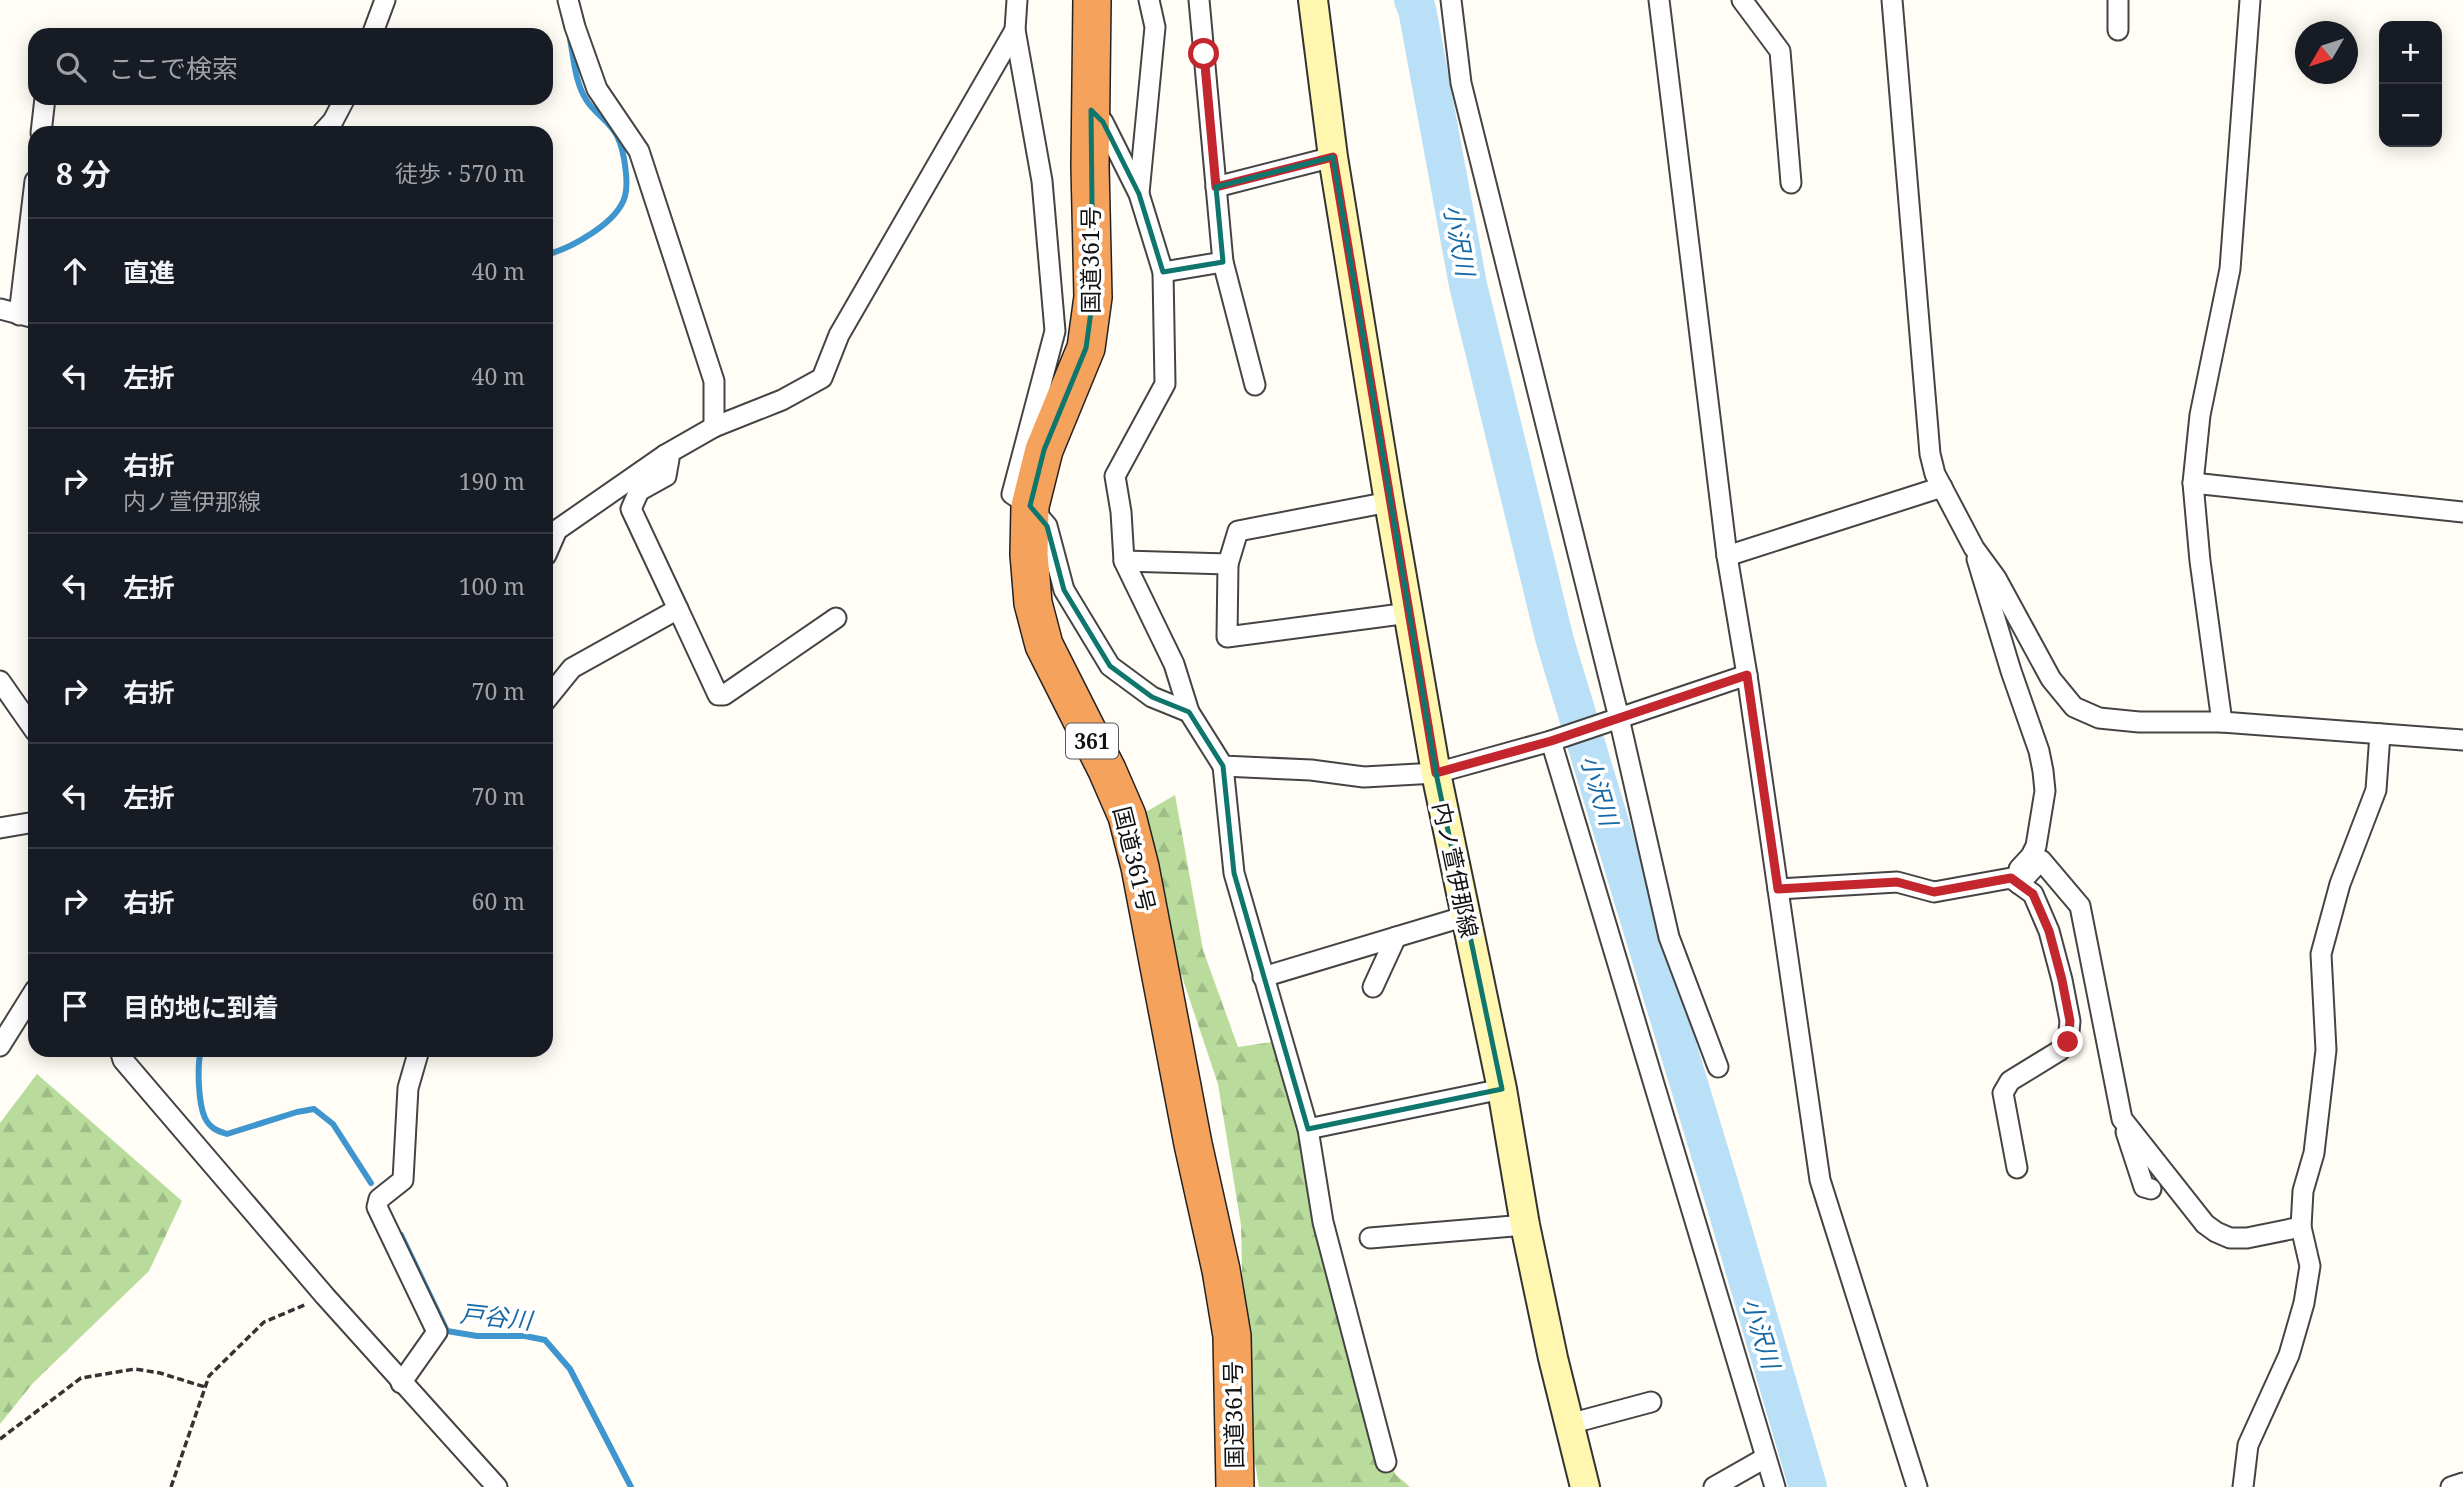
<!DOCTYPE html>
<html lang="ja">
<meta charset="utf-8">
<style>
:root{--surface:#171b24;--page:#20242c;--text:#f1f3f6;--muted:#9ea1a6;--line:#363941}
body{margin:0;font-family:"Noto Serif","Noto Sans JP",serif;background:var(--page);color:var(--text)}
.controls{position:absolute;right:21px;top:21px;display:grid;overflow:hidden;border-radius:14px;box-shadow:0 4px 18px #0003}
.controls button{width:63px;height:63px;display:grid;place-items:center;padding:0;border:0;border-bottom:2px solid var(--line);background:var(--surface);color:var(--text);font:35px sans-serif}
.compass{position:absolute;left:2295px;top:21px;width:63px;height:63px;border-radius:50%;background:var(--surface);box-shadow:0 4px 18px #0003;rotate:231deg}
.stop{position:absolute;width:21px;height:21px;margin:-16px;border:5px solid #c4262e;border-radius:50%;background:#fff}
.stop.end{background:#c4262e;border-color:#fff;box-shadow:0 2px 7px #0008}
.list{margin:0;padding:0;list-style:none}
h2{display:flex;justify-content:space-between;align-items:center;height:91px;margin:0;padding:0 28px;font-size:30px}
h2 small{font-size:23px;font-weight:400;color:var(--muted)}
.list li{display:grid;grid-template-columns:46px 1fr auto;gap:21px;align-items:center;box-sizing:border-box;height:105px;padding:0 28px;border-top:2px solid var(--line)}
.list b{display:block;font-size:26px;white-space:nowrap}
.list p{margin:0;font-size:23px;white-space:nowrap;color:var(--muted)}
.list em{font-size:23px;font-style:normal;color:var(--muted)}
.icon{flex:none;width:38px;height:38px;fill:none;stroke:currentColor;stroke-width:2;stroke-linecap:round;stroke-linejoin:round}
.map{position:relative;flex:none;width:2463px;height:1487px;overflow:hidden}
.search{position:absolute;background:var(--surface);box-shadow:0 4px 18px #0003;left:28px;top:28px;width:525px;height:77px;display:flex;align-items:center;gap:18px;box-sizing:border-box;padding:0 24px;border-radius:21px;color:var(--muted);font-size:26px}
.panel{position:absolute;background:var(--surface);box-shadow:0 4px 18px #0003;left:28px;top:126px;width:525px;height:931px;border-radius:21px}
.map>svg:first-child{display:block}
.forest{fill:url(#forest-firs)}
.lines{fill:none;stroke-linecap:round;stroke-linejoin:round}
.stream{stroke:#3f96cf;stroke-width:6}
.river{stroke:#b9e0f7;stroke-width:38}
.street-casing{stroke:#444;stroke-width:23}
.secondary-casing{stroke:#333;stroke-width:32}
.highway-casing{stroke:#222;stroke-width:40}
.path{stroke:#333;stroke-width:3.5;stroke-dasharray:7 3.5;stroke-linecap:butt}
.street{stroke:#fff;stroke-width:19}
.secondary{stroke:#fff6b0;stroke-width:28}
.highway{stroke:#f5a25d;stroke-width:37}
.route{stroke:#c4262e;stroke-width:9}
.marked{fill:none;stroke:#0f766e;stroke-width:5;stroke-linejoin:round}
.labels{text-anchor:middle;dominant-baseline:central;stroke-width:7;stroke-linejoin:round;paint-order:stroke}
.shield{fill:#fff;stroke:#585858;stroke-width:2}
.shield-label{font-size:21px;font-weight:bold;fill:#111}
.street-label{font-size:23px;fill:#111;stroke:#fff}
.water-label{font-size:24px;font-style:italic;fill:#1768a6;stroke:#fff}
</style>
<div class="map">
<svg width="2463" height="1487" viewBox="0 0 2463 1487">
<defs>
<pattern id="forest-firs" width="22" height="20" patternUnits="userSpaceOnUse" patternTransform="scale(1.75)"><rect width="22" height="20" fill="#b9dc9c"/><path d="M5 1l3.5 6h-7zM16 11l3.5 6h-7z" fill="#9ebc85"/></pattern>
</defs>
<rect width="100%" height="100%" fill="#fffdf5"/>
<!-- forest -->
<g class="forest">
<polygon points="1175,795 1203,950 1238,1047 1272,1042 1294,1074 1321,1257 1395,1474 1410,1487 1259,1487 1245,1405 1241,1225 1218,1084 1153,890 1144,813"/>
<polygon points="37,1074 182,1201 149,1271 33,1383 0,1424 0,1123"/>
</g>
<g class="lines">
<!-- stream -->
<g class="stream">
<path d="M546,255C571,248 618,223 625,196C629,182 624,151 618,138C612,123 595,114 587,101C575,83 574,60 570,39"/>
<path d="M201,1050C197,1065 198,1103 205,1118C210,1128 217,1131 227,1134L297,1112L314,1109L333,1124L371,1183"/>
<polyline points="401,1235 447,1331 477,1336 525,1336 545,1340 570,1369 631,1487"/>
</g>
<!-- river -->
<polyline class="river" points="1413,0 1417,9 1468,285 1555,641 1725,1203 1808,1487"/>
<!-- street casing -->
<g class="street-casing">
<g id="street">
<polyline points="568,0 575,27 597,89 639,151 714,381 714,427"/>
<polyline points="1017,0 1015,30 1042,181 1055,331 1012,494 1030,506 1047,526 1064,590 1110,666 1152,697 1189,712 1223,766 1311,770 1364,777 1436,773 1551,741 1747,675"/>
<polyline points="1199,0 1223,262 1255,385"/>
<polyline points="1451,0 1461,83 1619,718 1669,937 1718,1067"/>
<polyline points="1659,0 1727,556 1747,675 1820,1180 1917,1487"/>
<polyline points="1742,0 1780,51 1791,183"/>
<polyline points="1892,0 1930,454 1935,474 1974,548 1996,578 2051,679 2074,707 2099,718 2139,722 2222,722 2463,740"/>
<polyline points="2118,30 2118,0"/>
<polyline points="372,35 385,0"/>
<polyline points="1093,112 1103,122 1139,194 1163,272 1165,384 1115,476 1121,512 1124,561 1174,664 1189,712"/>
<polyline points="41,133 45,98"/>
<polyline points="322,133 333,121 345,98"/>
<polyline points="1216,187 1333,157"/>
<polyline points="1139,193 1155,27 1149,0"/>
<polyline points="1163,272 1223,262"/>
<polyline points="0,309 35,318"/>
<polyline points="19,315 35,181"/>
<polyline points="2193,483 2463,512"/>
<polyline points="546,555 557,530 665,455 714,427 782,400 822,378 839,335 1015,30"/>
<polyline points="1727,556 1942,487"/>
<polyline points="1977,559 2011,671 2039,751 2043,771 2045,791 2036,846 2031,856 2019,869"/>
<polyline points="1124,561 1228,564 1227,637 1409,613"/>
<polyline points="1228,564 1238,531 1389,502"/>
<polyline points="678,609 718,695 724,695 836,618"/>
<polyline points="0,681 35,731"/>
<polyline points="546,700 572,668 678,609 631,509 639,491 666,476 669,459 665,455"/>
<polyline points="2222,722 2200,561 2193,483 2200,415 2230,269 2250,0"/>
<polyline points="1551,741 1775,1487"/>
<polyline points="1223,766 1234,873 1308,1129 1323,1222 1386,1462"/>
<polyline points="0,828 35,822"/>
<polyline points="2019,884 2041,860 2080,906 2122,1119 2205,1224 2216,1232 2230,1238 2247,1238 2301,1227"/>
<polyline points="1778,889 1897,882 1934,892 2011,878 2033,894 2049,931 2062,980 2070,1021 2068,1042 2059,1051 2010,1081 2003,1093 2017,1168"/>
<polyline points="1263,977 1466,916"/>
<polyline points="1373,987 1396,937"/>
<polyline points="0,1046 35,990"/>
<polyline points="120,1050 123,1060 325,1296 497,1487"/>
<polyline points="1308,1129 1502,1089"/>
<polyline points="2126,1132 2144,1187 2151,1189"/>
<polyline points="1370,1238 1525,1225"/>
<polyline points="401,1383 437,1332 377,1207 379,1199 403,1180 408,1088 419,1050"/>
<polyline points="1569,1424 1651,1402"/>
<polyline points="1714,1487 1765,1458"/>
<polyline points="2243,1487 2248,1445 2289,1355 2304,1303 2310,1266 2301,1227 2303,1191 2314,1153 2326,1050 2321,954 2340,884 2376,790 2380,734"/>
<polyline points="2451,1487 2463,1483"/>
</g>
</g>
<!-- secondary casing -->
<g class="secondary-casing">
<polyline id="secondary" points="1313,0 1333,157 1389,502 1436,773 1502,1089 1525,1225 1553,1358 1585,1487"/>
</g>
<!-- highway casing -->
<g class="highway-casing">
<polyline id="highway" points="1092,0 1090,166 1093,297 1086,348 1044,450 1030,506 1029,554 1033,603 1044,645 1107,770 1127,816 1140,867 1193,1144 1221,1270 1232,1336 1235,1487"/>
</g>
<!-- path -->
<g class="path">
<polyline points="0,1439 81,1378 135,1369 160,1373 205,1387"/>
<polyline points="171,1487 209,1376 264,1322 307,1304"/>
</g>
<!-- street -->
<use href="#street" class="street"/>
<!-- secondary -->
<use href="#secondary" class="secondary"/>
<!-- highway -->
<use href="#highway" class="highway"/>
</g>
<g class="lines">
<!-- route -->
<polyline class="route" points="1204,54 1216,187 1333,157 1436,773 1551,741 1747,675 1778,889 1897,882 1934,892 2011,878 2033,894 2049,931 2062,980 2070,1021 2068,1042"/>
</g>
<!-- marked area -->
<path class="marked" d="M1091,110L1103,122L1139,194L1163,272L1223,262L1216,187L1333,157L1436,773L1502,1089L1308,1129L1234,873L1223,766L1189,712L1152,697L1110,666L1064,590L1047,526L1030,506L1044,450L1086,348L1093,297Z"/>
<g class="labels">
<!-- shield labels -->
<rect class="shield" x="1066" y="723.5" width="52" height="35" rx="5"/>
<g class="shield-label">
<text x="1092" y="741">361</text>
</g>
<!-- street labels -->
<g class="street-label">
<text transform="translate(1090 260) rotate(-90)">国道361号</text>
<text transform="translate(1135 859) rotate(76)">国道361号</text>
<text transform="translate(1456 870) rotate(78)">内ノ萱伊那線</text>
<text transform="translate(1233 1415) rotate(-91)">国道361号</text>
</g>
<!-- water labels -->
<g class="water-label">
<text transform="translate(1460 240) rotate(79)">小沢川</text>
<text transform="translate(1600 790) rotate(73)">小沢川</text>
<text transform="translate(496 1316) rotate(6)">戸谷川</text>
<text transform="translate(1762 1333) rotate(73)">小沢川</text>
</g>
</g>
</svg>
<div class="controls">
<button>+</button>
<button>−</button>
</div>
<svg class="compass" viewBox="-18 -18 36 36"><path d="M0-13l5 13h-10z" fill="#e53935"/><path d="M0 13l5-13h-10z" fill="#9ea1a6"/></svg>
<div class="stop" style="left:1204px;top:54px"></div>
<div class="stop end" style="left:2068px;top:1042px"></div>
<div class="search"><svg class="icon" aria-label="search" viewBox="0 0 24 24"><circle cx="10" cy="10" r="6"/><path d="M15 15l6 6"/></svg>ここで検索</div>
<section class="panel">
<h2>8 分<small>徒歩 · 570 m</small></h2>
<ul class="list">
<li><svg class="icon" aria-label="ahead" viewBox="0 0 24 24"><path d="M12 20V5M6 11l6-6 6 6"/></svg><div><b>直進</b></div><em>40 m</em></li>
<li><svg class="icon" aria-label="left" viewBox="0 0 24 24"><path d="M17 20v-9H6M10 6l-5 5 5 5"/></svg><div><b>左折</b></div><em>40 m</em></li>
<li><svg class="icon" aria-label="right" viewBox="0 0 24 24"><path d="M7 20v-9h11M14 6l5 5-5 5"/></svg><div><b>右折</b><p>内ノ萱伊那線</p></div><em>190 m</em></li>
<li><svg class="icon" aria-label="left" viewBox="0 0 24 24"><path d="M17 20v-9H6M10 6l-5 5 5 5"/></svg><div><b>左折</b></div><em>100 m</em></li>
<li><svg class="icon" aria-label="right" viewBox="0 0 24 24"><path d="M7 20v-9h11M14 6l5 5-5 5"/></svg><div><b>右折</b></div><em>70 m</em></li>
<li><svg class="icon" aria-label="left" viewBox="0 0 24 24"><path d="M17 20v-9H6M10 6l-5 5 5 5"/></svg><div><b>左折</b></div><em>70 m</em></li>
<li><svg class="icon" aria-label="right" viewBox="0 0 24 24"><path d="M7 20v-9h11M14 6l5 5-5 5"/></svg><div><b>右折</b></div><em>60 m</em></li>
<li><svg class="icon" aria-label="arrive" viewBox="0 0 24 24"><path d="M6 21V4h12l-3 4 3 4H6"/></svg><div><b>目的地に到着</b></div></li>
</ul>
</section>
</div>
